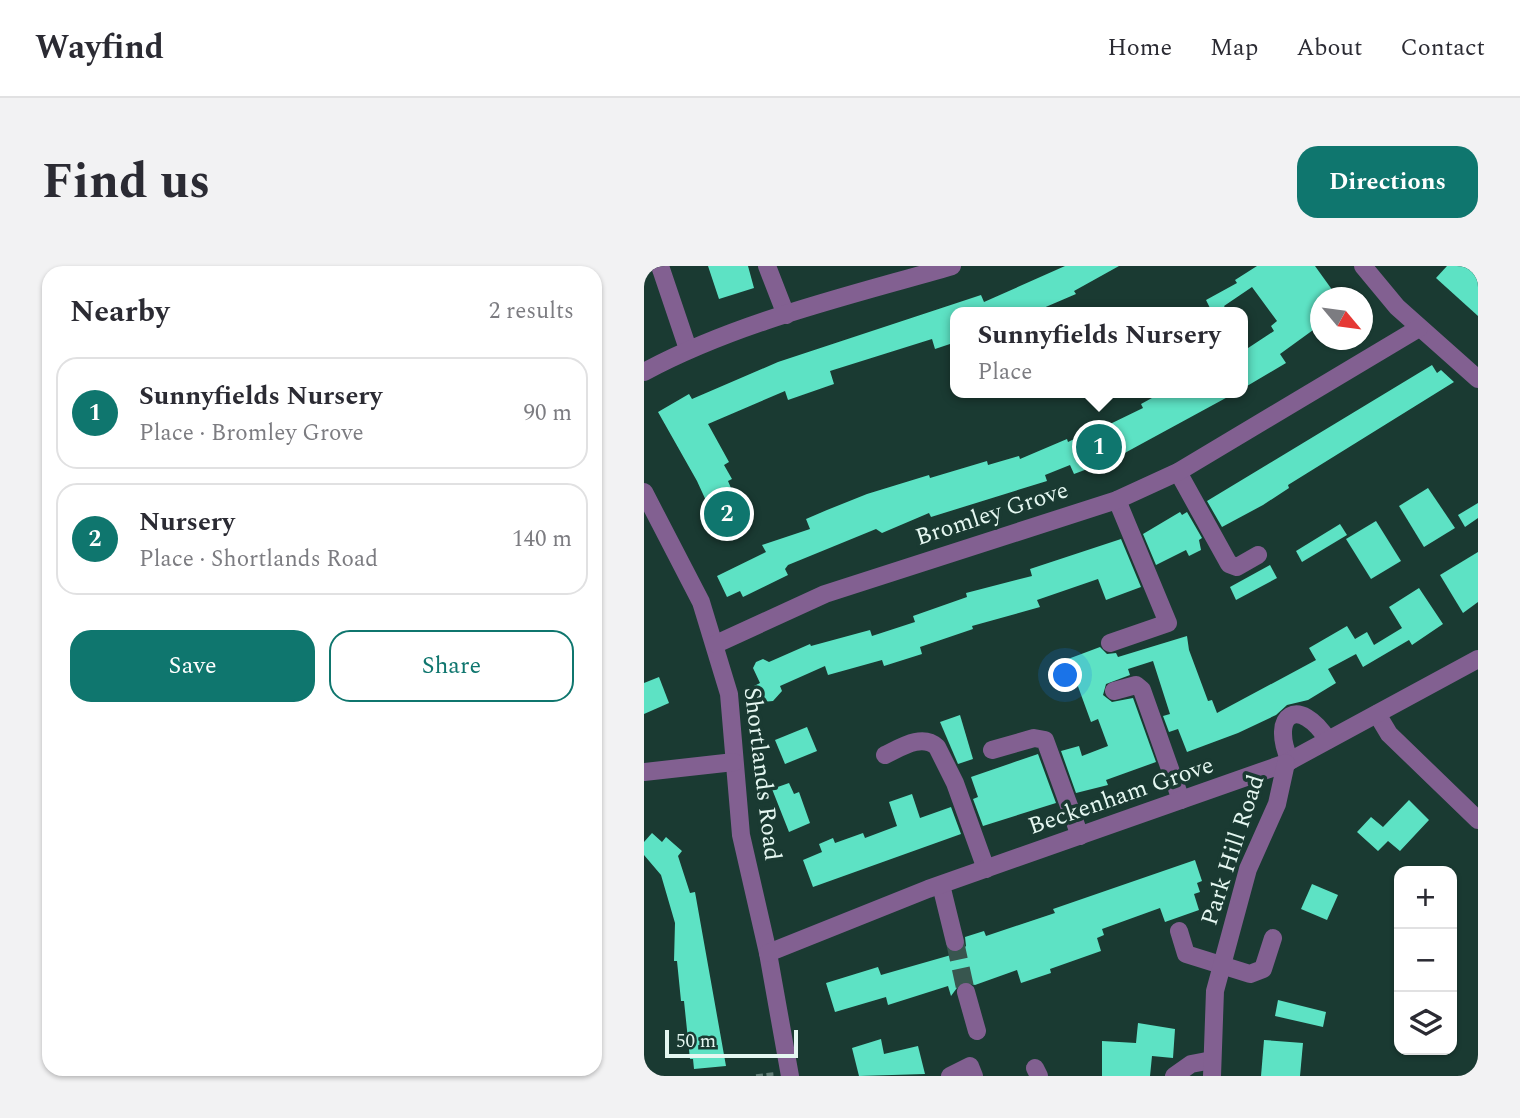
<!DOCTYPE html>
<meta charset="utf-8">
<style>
:root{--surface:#fff;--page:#f2f2f3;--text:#2b2b33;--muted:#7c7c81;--line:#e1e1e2;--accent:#0f766e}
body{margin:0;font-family:Spectral,serif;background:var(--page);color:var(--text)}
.controls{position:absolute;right:21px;bottom:21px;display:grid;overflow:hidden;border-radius:14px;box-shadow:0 2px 5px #0004}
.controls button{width:63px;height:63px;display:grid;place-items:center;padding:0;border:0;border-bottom:2px solid var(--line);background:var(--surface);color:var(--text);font:35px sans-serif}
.compass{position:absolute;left:666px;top:21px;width:63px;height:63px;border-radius:50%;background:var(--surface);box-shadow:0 2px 5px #0004;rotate:119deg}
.scale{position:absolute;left:21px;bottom:18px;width:133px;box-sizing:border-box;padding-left:7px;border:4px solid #e5f7f1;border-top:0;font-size:19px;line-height:24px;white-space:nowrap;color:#e5f7f1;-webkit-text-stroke:5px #1a3a32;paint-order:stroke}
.you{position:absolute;left:422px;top:410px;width:24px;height:24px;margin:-18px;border:5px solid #fff;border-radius:50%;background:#1a73e8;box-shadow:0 0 0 10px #1a73e833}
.badge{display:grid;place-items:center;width:46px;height:46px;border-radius:50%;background:var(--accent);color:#fff;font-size:23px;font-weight:700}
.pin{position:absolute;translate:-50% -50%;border:4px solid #fff;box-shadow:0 2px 7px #0006}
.popup{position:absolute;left:306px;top:41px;width:298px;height:91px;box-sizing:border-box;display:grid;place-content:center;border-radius:14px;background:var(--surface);filter:drop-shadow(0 2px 5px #0005);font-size:23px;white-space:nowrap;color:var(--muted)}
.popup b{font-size:26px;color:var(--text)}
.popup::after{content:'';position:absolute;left:50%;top:100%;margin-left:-14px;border:14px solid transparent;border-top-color:var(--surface)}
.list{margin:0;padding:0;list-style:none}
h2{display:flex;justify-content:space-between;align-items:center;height:91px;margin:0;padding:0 28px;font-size:30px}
h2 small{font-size:23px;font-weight:400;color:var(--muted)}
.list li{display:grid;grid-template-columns:46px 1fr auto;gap:21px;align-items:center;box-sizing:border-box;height:112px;margin:0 14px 14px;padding:0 14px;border:2px solid var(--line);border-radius:21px}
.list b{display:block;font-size:26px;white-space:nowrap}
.list p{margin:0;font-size:23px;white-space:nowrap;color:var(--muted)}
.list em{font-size:23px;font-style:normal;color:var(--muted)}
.actions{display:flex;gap:14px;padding:21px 28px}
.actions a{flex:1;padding:16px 0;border:2px solid var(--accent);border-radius:21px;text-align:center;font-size:24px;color:var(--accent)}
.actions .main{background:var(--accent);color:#fff}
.icon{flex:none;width:38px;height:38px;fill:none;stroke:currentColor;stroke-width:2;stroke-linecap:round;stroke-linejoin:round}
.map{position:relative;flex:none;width:834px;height:810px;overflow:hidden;border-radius:21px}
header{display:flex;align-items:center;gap:42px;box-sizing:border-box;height:98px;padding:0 35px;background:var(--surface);border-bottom:2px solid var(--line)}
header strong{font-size:33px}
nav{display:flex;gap:38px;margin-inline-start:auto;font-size:24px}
.intro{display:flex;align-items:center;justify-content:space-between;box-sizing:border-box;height:168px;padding:0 42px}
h1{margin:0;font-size:49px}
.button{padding:18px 32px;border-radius:21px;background:var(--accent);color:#fff;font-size:24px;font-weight:700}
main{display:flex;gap:42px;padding:0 42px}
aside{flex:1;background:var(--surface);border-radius:21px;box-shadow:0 2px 5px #0004}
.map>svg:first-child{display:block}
.building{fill:#5de2c4}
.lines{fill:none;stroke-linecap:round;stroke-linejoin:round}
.minor-tunnel{stroke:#38564f;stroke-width:18;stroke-dasharray:18 9;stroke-linecap:butt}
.path{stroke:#627d76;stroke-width:3.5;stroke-dasharray:7 3.5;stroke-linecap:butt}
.minor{stroke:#826091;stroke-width:18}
.labels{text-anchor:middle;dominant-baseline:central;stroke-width:7;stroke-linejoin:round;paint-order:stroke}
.street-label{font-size:24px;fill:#e5f7f1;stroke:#1a3a32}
</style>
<header>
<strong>Wayfind</strong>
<nav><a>Home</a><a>Map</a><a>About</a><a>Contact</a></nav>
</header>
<div class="intro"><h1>Find us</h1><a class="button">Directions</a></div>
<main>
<aside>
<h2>Nearby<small>2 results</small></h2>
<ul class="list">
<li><span class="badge">1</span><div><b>Sunnyfields Nursery</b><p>Place · Bromley Grove</p></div><em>90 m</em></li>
<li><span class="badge">2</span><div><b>Nursery</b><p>Place · Shortlands Road</p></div><em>140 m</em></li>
</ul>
<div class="actions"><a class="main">Save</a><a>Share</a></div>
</aside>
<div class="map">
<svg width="834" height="810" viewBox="0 0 834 810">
<rect width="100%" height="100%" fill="#1a3a32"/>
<!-- building -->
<g class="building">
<polygon points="64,0 104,0 110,22 75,33"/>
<polygon points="421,0 475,0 430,25 432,28 390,46 312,46 312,76 291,83 288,73 186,105 190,118 144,134 141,125 64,158 85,196 80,199 88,213 84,215 104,262 80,274 53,215 14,146 45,128 48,133 134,96 337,29 340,36"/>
<polygon points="613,0 671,0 694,32 676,32 676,59 636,88 642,97 598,123 598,86 630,65 627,60 633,55 608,21 580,40 584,46 568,46 562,34 593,17 591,14"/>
<polygon points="803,0 827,0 834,7 834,50 792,12"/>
<polygon points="788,99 793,107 797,104 810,116 644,219 645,222 619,239 578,261 563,235"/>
<polygon points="517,127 591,127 477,189 460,200 458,206 446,202 430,208 426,199 401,209 403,215 287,251 285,247 238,267 232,263 144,299 141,303 144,309 99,331 96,325 83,331 73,310 122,286 118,279 166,263 162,253 183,244 223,228 285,209 286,212 343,195 344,199 375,190 376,193 423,173 424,176 463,157 464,159 499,142 497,138"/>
<polygon points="784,222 811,262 780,281 755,240"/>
<polygon points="834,237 834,252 821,261 814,249"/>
<polygon points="536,246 538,249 543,246 558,272 555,274 557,284 545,290 542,284 512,299 499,268"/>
<polygon points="732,255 757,295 727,313 702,273"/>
<polygon points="696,258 703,269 658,296 652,285"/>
<polygon points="477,273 497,321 462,334 454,313 393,334 396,341 328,360 329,363 276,381 278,388 240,400 238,394 184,409 181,400 136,420 138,425 129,435 117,436 110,420 116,417 109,402 112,396 119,393 125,396 166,378 167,380 226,364 228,370 271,356 269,350 323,331 322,327 388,310 386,303"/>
<polygon points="834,286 834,336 819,347 796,309"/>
<polygon points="626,299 633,312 592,334 586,321"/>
<polygon points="775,322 799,358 768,379 765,374 719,401 712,388 684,403 692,417 664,434 643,439 632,449 594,467 543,486 534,463 525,466 519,450 526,448 509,395 484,403 486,409 462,418 459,429 468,436 489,432 512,496 462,514 464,519 432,527 417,485 435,480 438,490 464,480 454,453 447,456 424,393 456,381 463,388 472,387 474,391 543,370 545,384 564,435 568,434 573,447 672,394 665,382 703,360 711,373 723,366 730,379 758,362 745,341"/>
<polygon points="15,411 25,437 0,448 0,417"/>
<polygon points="316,449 329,493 314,498 296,456"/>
<polygon points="163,461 173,485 141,498 131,474"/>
<polygon points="394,488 412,537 339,560 329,533 334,531 327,511"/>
<polygon points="145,517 150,528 155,526 166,557 145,566 128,523"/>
<polygon points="268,528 276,552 307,541 317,568 169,621 159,594 178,586 175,578 189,572 191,577 219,567 221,572 253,560 245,536"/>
<polygon points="765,534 785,554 756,585 744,575 734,585 713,566 727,551 739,561"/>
<polygon points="8,567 18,576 22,571 38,585 34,590 46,627 51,626 82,800 50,803 49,793 46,793 40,735 37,735 33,695 30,695 31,657 17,609 0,589 0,576"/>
<polygon points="551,594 558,615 553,617 556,626 550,628 555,644 521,656 516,642 458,663 460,669 453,672 457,685 406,703 407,707 377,717 373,704 331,719 318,715 307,730 304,720 244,739 242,731 191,746 182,717 234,701 237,709 314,687 322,680 321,671 340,665 342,670 411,647 409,643"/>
<polygon points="668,618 694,629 683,654 657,643"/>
<polygon points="634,734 682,746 679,761 631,750"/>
<polygon points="494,757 531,763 529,792 508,790 506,810 458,810 458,775 492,777"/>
<polygon points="237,773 240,788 274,780 281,808 215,810 208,782"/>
<polygon points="620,774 659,777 656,810 617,810"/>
</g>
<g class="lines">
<!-- minor-tunnel -->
<polyline class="minor-tunnel" points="311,676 322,726"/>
<!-- path -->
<polyline class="path" points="112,810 130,808"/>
<!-- minor -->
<g class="minor">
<polyline points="16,0 44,83"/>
<polyline points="123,0 142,49"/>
<polyline points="719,0 753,41 834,113"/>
<path d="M0,106C95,55 205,30 308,0"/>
<polyline points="534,206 585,298 593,301 614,289"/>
<polyline points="0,226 57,336 85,428 97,569 124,687 146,810"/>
<polyline points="466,377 524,357 473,234"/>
<polyline points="72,378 181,328 473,234 534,206 775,62"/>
<polyline points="470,425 492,419 498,424 537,534"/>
<polyline points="733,448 745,468 834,554"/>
<polyline points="348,484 390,472 401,474 436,570"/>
<path d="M241,489C256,482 278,467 293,481L311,517L342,603"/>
<path d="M646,495C625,448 655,429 684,474"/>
<polyline points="0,506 90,496"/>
<polyline points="297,619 311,676"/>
<polyline points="535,665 542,688 606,708 619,703 629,672"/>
<polyline points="124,687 284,623 642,497 834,393"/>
<polyline points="322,726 333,765"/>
<polyline points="391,802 395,810"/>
<polyline points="306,810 326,800 330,810"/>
<polyline points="530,810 547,798 568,794"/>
<polyline points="568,810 571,725 604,603 633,538 642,497"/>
</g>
</g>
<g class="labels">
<!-- street labels -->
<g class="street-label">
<text transform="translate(348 248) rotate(-18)">Bromley Grove</text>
<text transform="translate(118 508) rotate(83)">Shortlands Road</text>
<text transform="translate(477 530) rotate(-19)">Beckenham Grove</text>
<text transform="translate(589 584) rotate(-72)">Park Hill Road</text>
</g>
</g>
</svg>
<div class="controls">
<button>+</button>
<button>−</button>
<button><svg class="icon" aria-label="layers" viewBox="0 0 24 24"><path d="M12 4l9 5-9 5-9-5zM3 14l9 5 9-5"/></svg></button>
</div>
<svg class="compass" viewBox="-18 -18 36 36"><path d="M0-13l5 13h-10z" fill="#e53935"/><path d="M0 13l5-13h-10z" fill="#7c7c81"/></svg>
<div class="scale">50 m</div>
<div class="you"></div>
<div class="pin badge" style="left:455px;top:181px">1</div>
<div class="popup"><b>Sunnyfields Nursery</b>Place</div>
<div class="pin badge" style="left:83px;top:248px">2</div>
</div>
</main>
